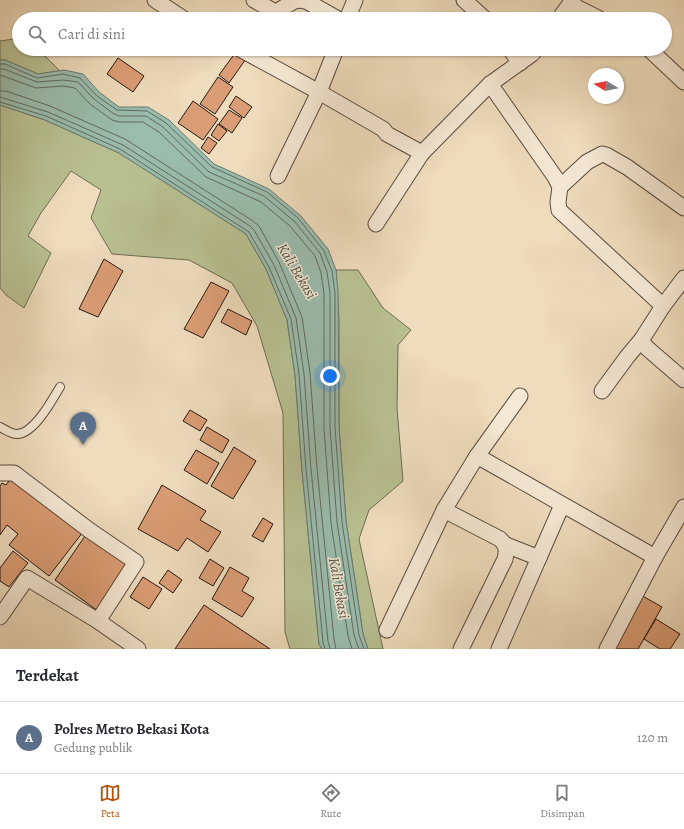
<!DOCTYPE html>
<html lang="id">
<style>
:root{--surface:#fff;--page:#f7f7f7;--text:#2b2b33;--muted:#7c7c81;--line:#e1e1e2;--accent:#b45309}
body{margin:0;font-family:Alegreya,serif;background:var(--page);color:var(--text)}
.compass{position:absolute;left:588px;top:68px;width:36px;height:36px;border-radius:50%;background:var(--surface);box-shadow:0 1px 3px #0004;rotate:280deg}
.you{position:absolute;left:330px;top:376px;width:14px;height:14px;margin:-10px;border:3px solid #fff;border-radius:50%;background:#1a73e8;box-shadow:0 0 0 6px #1a73e833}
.badge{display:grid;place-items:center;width:26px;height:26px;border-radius:50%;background:var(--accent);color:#fff;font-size:13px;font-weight:700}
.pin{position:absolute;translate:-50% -33px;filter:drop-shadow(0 1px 2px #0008)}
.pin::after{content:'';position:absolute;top:21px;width:14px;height:12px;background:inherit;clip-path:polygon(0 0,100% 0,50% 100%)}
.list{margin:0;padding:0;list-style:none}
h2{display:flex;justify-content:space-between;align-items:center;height:52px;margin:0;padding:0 16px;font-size:17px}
h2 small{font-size:13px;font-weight:400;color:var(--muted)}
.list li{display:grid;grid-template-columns:26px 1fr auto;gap:12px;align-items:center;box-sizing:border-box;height:72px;padding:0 16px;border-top:1px solid var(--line)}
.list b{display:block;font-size:15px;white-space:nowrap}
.list p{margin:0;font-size:13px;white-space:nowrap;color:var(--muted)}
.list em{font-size:13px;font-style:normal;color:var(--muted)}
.icon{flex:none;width:22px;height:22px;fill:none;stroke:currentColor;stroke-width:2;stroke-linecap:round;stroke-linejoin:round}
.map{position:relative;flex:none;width:684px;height:649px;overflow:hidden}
.search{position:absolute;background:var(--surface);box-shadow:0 1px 3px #0004;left:12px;right:12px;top:12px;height:44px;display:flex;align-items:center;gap:10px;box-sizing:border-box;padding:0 14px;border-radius:22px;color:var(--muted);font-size:15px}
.sheet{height:124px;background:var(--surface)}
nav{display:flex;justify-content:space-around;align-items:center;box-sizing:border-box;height:56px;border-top:1px solid var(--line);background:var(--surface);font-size:11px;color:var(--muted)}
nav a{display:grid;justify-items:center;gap:2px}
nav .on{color:var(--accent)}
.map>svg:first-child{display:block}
.green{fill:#b8c092;stroke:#6e6c53}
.water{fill:#9abcad;stroke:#6b7b70}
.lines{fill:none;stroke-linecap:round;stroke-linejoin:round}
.shore{stroke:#606a60;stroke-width:1}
.building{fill:#db9d75;stroke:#251914}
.lane-casing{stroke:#584a3e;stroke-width:10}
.street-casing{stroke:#584a3e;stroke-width:17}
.lane{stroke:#f5e8d4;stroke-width:8}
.street{stroke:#f5e8d4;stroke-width:15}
.labels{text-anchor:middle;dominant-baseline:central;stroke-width:3;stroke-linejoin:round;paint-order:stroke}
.water-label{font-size:15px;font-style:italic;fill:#4e524a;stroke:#f5e8d4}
</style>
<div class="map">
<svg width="684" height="649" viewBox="0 0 684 649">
<rect width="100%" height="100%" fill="#efdcbd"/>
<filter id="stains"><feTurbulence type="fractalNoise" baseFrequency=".005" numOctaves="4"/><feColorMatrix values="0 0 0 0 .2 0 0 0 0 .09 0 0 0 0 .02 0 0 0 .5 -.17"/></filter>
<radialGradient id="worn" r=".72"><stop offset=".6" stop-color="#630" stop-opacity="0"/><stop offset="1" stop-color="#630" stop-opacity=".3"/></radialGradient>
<!-- green -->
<g class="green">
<polygon points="14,39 19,42 19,49 33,49 43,54 60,71 38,74 5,60 0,60 0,41"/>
<polygon points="0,105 45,120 119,153 246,234 266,269 287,320 295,375 302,470 319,644 322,649 290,649 285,632 283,413 257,326 232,283 189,260 112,254 91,218 101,190 71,171 41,213 28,236 51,253 24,308 6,295 0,288"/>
<polygon points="336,270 358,270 383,308 411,330 398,345 397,408 403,481 369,510 359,539 383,649 368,649 363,634 346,521 339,427 339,319"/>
</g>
<!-- water -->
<polygon class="water" points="0,60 5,60 38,74 64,70 83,74 99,92 119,107 148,107 169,120 214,164 269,189 301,216 328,249 336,270 338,292 339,427 346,521 363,634 368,649 322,649 319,644 302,470 295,375 287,320 266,269 246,234 119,153 45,120 0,105"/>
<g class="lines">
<!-- shore -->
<g class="shore">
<polyline points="0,64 5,64 37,78 63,74 80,78 97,96 117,110 147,111 166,123 212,167 267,192 298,218 324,251 332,271 335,293 335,427 342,522 359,635 364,649"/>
<polyline points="0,69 4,69 37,82 63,80 78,82 94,99 114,114 119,116 146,116 163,127 209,172 264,196 295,222 320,253 327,272 330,293 330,427 337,522 354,635 359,649"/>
<polyline points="0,75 36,88 63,86 75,88 90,104 112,120 119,122 143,122 159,132 206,177 261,202 290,226 315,256 321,273 324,293 324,428 331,523 348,636 352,649"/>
<polyline points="0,91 6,91 50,106 125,139 253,221 259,226 279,262 302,317 310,373 317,468 334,639 336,649"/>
<polyline points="0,97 48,112 123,145 250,226 254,230 274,265 296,318 304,374 311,469 328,641 330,649"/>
<polyline points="0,102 46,116 120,149 249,232 269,267 291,319 299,374 306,469 323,642 325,649"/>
</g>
</g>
<!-- building -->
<g class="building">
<polygon points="238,49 248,56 229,83 219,75"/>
<polygon points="118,58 144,76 133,92 107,74"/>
<polygon points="218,77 233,87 215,114 200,104"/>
<polygon points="236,96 252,107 244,118 229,107"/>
<polygon points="193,101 218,119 203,140 178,123"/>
<polygon points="229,110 242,118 232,133 219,124"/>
<polygon points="218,124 227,131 219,141 211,135"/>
<polygon points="208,137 217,143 209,154 201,148"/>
<polygon points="104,259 123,271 98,317 79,309"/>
<polygon points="211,282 229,291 203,338 184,329"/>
<polygon points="228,309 252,321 246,335 221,322"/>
<polygon points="190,410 207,420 200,431 183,421"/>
<polygon points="207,427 229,440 222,453 200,440"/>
<polygon points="234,447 256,461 233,499 211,486"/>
<polygon points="196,450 219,463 207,484 184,470"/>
<polygon points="12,477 83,532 49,576 9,545 18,534 7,525 0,535 0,486 2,483 6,485"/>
<polygon points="162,485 206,511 200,520 221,532 208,552 187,538 178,551 138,529"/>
<polygon points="263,518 273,524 263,542 252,536"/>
<polygon points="87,533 131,564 98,611 55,580"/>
<polygon points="13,551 28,563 9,587 0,581 0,568"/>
<polygon points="210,559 224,568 213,586 199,578"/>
<polygon points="230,567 249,578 242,591 254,598 242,617 212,599"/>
<polygon points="168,570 182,580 173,593 159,583"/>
<polygon points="143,577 162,589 149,609 130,597"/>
<polygon points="639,594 662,607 638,649 608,649"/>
<polygon points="204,605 270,649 175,649"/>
<polygon points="656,619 680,634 670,649 660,649 644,639"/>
</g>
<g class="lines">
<!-- lane casing -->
<g class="lane-casing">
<path id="lane" d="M0,427C6,430 11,434 17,434C34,434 52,400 60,387"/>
</g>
<!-- street casing -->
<g class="street-casing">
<g id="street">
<polyline points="155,0 184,19"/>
<path d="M254,0L275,12C283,9 289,3 297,0"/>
<polyline points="298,0 306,1 338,19"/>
<polyline points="464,0 485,19"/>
<polyline points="570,4 600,19"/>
<polyline points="347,19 355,0"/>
<polyline points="559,19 573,0"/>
<polyline points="240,49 319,92 383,129 387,134 422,153"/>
<polyline points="510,49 520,63"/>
<polyline points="649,49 684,82"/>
<polyline points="490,84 555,177 560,187 558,202 559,210 663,306"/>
<polyline points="278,176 319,92 336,49"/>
<polyline points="560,187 587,162 602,154 606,155 627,167 684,208"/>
<polyline points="376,224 422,153 490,84 532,54 536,49"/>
<polyline points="684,278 663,306 642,339 642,342 647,348 684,380"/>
<polyline points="602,391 627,357 642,339"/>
<polyline points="477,456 655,557"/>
<polyline points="0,473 14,473 89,530 136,562 98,621"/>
<path d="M444,510L500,539C507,546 507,550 505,559L461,649"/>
<polyline points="506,545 539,558"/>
<polyline points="0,617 27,578 98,621 138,649"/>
<polyline points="387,630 444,510 477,456 520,396"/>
<polyline points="499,649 562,505"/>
<polyline points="607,649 655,557 684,507"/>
</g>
</g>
<!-- lane -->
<use href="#lane" class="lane"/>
<!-- street -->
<use href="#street" class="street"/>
</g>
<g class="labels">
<!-- water labels -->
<g class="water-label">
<text transform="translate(297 271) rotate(59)">Kali Bekasi</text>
<text transform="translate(339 588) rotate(80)">Kali Bekasi</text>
</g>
</g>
<rect width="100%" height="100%" filter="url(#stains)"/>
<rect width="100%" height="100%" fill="url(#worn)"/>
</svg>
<svg class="compass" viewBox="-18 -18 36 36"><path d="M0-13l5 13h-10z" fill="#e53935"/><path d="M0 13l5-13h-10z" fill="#7c7c81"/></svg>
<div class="you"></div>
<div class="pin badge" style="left:83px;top:445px;background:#5c6f8a">A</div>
<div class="search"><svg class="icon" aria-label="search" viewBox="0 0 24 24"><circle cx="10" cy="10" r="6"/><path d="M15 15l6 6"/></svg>Cari di sini</div>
</div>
<section class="sheet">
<h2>Terdekat<small></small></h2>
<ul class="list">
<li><span class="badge" style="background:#5c6f8a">A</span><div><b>Polres Metro Bekasi Kota</b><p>Gedung publik</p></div><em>120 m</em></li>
</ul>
</section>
<nav>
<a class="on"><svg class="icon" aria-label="map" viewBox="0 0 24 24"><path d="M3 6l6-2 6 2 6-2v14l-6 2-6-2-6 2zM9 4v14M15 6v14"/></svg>Peta</a>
<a><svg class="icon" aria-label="directions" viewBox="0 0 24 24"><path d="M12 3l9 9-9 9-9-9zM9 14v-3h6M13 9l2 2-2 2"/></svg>Rute</a>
<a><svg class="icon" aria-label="saved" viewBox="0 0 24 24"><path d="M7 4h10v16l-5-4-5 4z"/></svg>Disimpan</a>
</nav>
